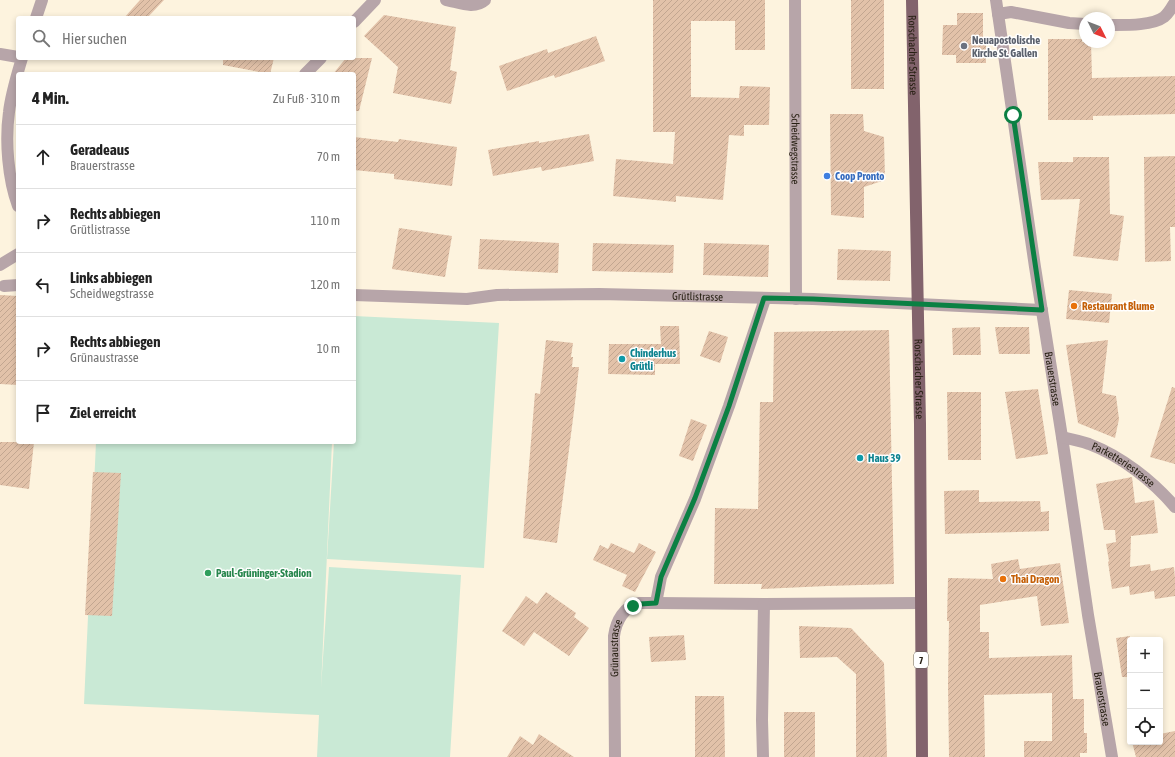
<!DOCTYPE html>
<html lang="de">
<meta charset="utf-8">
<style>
:root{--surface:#fff;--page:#f6f6f6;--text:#222;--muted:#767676;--line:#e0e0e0}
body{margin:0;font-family:"Asap Condensed",sans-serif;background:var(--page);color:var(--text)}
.controls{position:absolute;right:12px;bottom:12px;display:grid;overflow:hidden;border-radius:4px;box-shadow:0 2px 6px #0003}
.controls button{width:36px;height:36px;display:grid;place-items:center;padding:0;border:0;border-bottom:1px solid var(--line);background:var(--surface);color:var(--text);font:20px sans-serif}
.compass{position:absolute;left:1079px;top:12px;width:36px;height:36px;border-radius:50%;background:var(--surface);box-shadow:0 2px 6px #0003;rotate:132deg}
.stop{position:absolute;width:12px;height:12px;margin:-9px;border:3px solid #0b8043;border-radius:50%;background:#fff}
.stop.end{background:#0b8043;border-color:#fff;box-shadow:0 1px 4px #0008}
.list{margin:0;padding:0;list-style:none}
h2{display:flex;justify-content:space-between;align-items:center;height:52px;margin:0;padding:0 16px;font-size:17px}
h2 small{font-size:13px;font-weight:400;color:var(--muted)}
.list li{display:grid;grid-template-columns:26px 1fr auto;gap:12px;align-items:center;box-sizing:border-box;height:64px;padding:0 16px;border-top:1px solid var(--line)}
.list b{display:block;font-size:15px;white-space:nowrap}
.list p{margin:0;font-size:13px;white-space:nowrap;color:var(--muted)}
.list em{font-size:13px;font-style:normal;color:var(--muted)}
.icon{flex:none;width:22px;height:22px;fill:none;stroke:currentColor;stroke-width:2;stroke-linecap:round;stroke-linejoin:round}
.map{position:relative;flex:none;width:1175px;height:757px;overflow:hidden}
.search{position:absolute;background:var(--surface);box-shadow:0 2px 6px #0003;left:16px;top:16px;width:340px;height:44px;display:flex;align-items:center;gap:10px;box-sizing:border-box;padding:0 14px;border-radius:4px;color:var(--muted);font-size:15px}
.panel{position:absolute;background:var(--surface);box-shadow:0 2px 6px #0003;left:16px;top:72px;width:340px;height:372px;border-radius:4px}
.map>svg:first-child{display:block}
.pitch{fill:#c9e9d5}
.building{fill:url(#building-hatch)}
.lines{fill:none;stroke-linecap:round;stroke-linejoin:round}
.minor{stroke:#b7a5a9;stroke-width:12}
.major{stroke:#82636c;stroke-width:12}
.route{stroke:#0b8043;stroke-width:5}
.worship-dot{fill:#6b7280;stroke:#fff;stroke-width:1.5}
.shop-dot{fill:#3f7fe0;stroke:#fff;stroke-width:1.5}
.food-dot{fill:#e8710a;stroke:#fff;stroke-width:1.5}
.culture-dot{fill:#0f9aa8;stroke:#fff;stroke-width:1.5}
.leisure-dot{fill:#2e9e5b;stroke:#fff;stroke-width:1.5}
.labels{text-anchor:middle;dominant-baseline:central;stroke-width:3;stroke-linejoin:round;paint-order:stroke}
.shield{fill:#fff;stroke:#676259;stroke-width:1}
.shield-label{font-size:10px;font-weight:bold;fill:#261f12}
.worship-label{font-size:11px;font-weight:bold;fill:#5b616d;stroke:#fff;text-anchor:start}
.street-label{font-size:11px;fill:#261f12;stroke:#fff}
.shop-label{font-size:11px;font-weight:bold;fill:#366cbe;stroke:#fff;text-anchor:start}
.food-label{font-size:11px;font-weight:bold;fill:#c56008;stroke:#fff;text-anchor:start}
.culture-label{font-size:11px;font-weight:bold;fill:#0d838f;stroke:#fff;text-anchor:start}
.leisure-label{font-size:11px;font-weight:bold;fill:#27864d;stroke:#fff;text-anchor:start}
</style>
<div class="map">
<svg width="1175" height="757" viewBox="0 0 1175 757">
<defs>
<pattern id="building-hatch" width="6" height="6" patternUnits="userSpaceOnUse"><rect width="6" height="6" fill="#e2c2a9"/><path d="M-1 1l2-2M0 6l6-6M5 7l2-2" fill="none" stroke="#c2a690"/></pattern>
</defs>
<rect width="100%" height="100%" fill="#fdf3de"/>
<!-- pitch -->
<g class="pitch">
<polygon points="354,316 499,323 484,568 327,559 334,442 354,442"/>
<polygon points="96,442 332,442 321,688 329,567 461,575 450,757 317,757 319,715 84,704"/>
</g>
<!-- building -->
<g class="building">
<polygon points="140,0 164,0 147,18 124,18"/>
<polygon points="653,0 765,0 765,50 735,50 735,21 691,21 691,97 739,98 740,86 770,87 769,125 744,125 744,136 729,135 723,200 676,196 676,202 613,196 616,159 673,164 675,132 653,132"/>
<rect x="851" y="0" width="33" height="89"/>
<polygon points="957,13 983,13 983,37 986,37 986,63 956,63 956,55 942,55 943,25 957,25"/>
<polygon points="384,15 456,27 450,70 457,72 451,104 393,93 398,67 364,36"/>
<polygon points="596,36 605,61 555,78 554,75 507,91 499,66 547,49 548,53"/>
<polygon points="1048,39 1082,39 1082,42 1091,42 1092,78 1175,76 1175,114 1093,116 1093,120 1048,120"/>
<polygon points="223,58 274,58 270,74 223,65"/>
<polygon points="346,58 372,58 359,111 354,111 354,74 333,74"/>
<polygon points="830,114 863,114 864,131 884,137 885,180 864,187 864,218 831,215"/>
<polygon points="589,134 594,161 542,171 541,167 493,176 488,150 539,141 539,143"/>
<polygon points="354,137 398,142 399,139 457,147 452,186 394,179 394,174 354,170"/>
<polygon points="1175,156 1175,227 1170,227 1171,261 1145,262 1144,157"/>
<polygon points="1073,157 1109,157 1110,214 1124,216 1118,261 1073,256 1080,199 1041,200 1038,162 1073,162"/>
<polygon points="399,228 452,236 445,277 392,269"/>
<polygon points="480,239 559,243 558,273 478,269"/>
<polygon points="593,243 674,245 673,273 592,271"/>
<polygon points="704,243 769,245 768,277 703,275"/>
<polygon points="838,249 891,251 890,281 837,280"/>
<polygon points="1069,290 1112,294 1109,323 1066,319"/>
<polygon points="0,295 18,296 18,385 0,384"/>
<polygon points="660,326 679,326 680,364 655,364 655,375 608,374 609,344 661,344"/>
<polygon points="980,327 981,355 953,355 952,328"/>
<polygon points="995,327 1029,327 1030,354 999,354"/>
<polygon points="889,330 894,584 827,586 761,589 762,584 714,584 715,508 758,509 760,402 773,402 774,332"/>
<polygon points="709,331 728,337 720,363 700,356"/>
<polygon points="546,340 573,343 571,357 573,357 572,367 579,367 574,411 557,543 523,538 535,393 540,394"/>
<polygon points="1108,340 1102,393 1116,396 1119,419 1115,438 1078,423 1066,345"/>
<polygon points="1172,387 1175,388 1175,464 1150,457"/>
<polygon points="1038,389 1048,454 1016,459 1005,392"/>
<polygon points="947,392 981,392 981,460 948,460"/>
<polygon points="691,419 707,425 693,461 679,456"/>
<polygon points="0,442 34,442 29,489 0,485"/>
<polygon points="93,472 121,473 112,616 85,615"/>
<polygon points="1132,477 1135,503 1154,500 1158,533 1131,536 1130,567 1150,564 1151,571 1174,567 1175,578 1175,596 1155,599 1154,591 1130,595 1129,586 1112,589 1108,562 1109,561 1106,544 1116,542 1115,530 1104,530 1096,484"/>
<polygon points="979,490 979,502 1040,501 1041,512 1049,511 1049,531 945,534 944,491"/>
<polygon points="611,543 634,553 639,543 656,552 635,592 622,586 627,575 593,560 600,545 608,549"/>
<polygon points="1018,559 1020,569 1060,563 1069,623 1041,626 1037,596 980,605 980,632 989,632 989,658 1072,655 1073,699 1084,699 1084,733 1087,733 1087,753 1080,753 1080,757 1024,757 1024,741 1052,741 1052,693 984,695 985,757 949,757 948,684 949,621 947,621 948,578 993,579 991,564"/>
<polygon points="546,592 576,613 574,617 589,628 569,656 534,632 524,646 502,631 526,596 537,604"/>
<polygon points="799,626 851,628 884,663 887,757 856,757 856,674 837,657 800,658"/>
<polygon points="684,635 686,660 651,662 649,637"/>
<polygon points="1130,636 1130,677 1122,677 1116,638"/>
<polygon points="695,696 724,696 725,757 695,757"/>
<rect x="784" y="712" width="31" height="45"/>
<polygon points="1175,731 1175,757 1136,757 1132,742 1160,742 1160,734"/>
<polygon points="539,734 574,757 507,757 520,736 533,745"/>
</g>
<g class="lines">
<!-- minor -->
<g class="minor">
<path d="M446,0C458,2 474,10 485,0"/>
<path id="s1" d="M795,0L796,299"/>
<path id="s2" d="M996,0L1035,267L1062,437L1088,615L1112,757"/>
<polyline points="998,14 1011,12 1069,23 1085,24"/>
<polyline points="36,18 42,0"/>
<polyline points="354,22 375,0"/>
<path d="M1109,25C1124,25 1152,26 1164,17C1169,13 1172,7 1175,2"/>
<polyline points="0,54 18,57"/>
<polyline points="305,74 321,58"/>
<path d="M18,206C8,179 5,141 9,112C11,94 17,75 22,58"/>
<polyline points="0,265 18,254"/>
<polyline points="4,286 18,285"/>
<path id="s3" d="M354,295L467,299L497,295L599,294L813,299L1042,310"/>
<path id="s4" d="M1062,437C1071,439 1080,441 1089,444C1121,456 1153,481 1175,507"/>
<polyline points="656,603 661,577 695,499 729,406 765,299"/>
<path id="s5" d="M615,757L614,636C616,621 624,606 640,603C646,603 651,603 656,603L764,604L921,603"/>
<polyline points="763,757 762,720 764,604"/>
</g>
<!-- major -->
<path class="major" id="s6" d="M912,0L920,424L922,757"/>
</g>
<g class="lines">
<!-- route -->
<polyline class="route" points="633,606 640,604 656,603 661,577 695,498 729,406 764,298 813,299 1042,310 1013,115"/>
</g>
<!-- markers -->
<circle class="worship-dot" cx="964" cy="46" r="4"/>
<circle class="shop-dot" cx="827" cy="176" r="4"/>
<g class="food-dot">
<circle cx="1074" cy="306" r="4"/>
<circle cx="1003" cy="579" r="4"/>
</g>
<g class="culture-dot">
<circle cx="622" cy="359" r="4"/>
<circle cx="860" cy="458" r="4"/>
</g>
<circle class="leisure-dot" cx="208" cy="573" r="4"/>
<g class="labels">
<!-- shield labels -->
<rect class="shield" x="914" y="652" width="14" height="16" rx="3"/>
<g class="shield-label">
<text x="921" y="660">7</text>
</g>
<!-- worship labels -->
<g class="worship-label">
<text x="972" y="40">Neuapostolische<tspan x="972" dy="13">Kirche St. Gallen</tspan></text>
</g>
<!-- street labels -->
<g class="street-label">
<text stroke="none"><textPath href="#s6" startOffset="55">Rorschacher Strasse</textPath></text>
<text stroke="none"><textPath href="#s1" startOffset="149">Scheidwegstrasse</textPath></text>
<text stroke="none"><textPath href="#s3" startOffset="344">Grütlistrasse</textPath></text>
<text stroke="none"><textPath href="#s6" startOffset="379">Rorschacher Strasse</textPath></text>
<text stroke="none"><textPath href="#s2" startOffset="383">Brauerstrasse</textPath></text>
<text stroke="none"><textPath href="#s4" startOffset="68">Parketteriestrasse</textPath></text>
<text stroke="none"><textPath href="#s5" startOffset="109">Grünaustrasse</textPath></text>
<text stroke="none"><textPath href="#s2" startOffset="707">Brauerstrasse</textPath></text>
</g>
<!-- shop labels -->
<g class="shop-label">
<text x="835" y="176">Coop Pronto</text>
</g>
<!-- food labels -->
<g class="food-label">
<text x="1082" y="306">Restaurant Blume</text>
<text x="1011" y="579">Thai Dragon</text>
</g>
<!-- culture labels -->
<g class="culture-label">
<text x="630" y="353">Chinderhus<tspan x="630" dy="13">Grütli</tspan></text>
<text x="868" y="458">Haus 39</text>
</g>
<!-- leisure labels -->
<g class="leisure-label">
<text x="216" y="573">Paul-Grüninger-Stadion</text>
</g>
</g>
</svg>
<div class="controls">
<button>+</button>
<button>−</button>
<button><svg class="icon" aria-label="locate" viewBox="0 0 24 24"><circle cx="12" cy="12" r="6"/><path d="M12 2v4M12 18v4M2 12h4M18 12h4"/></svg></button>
</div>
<svg class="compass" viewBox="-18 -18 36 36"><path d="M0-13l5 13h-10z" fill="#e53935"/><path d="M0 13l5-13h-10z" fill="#767676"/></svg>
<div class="stop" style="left:1013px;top:115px"></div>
<div class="stop end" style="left:633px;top:606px"></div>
<div class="search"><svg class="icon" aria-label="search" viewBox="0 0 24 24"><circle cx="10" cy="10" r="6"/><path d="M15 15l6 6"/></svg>Hier suchen</div>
<section class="panel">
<h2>4 Min.<small>Zu Fuß · 310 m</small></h2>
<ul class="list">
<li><svg class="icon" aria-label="ahead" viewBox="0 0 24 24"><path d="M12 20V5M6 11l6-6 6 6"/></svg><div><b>Geradeaus</b><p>Brauerstrasse</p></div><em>70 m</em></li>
<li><svg class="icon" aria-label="right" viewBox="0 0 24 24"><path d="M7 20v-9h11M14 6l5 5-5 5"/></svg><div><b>Rechts abbiegen</b><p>Grütlistrasse</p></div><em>110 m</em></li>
<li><svg class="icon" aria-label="left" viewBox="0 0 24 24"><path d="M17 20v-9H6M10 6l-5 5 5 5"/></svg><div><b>Links abbiegen</b><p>Scheidwegstrasse</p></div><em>120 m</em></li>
<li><svg class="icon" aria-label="right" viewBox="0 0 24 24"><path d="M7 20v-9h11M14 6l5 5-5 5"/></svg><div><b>Rechts abbiegen</b><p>Grünaustrasse</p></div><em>10 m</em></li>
<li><svg class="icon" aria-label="arrive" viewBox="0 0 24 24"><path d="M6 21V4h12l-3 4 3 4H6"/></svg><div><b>Ziel erreicht</b></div></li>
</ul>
</section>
</div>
